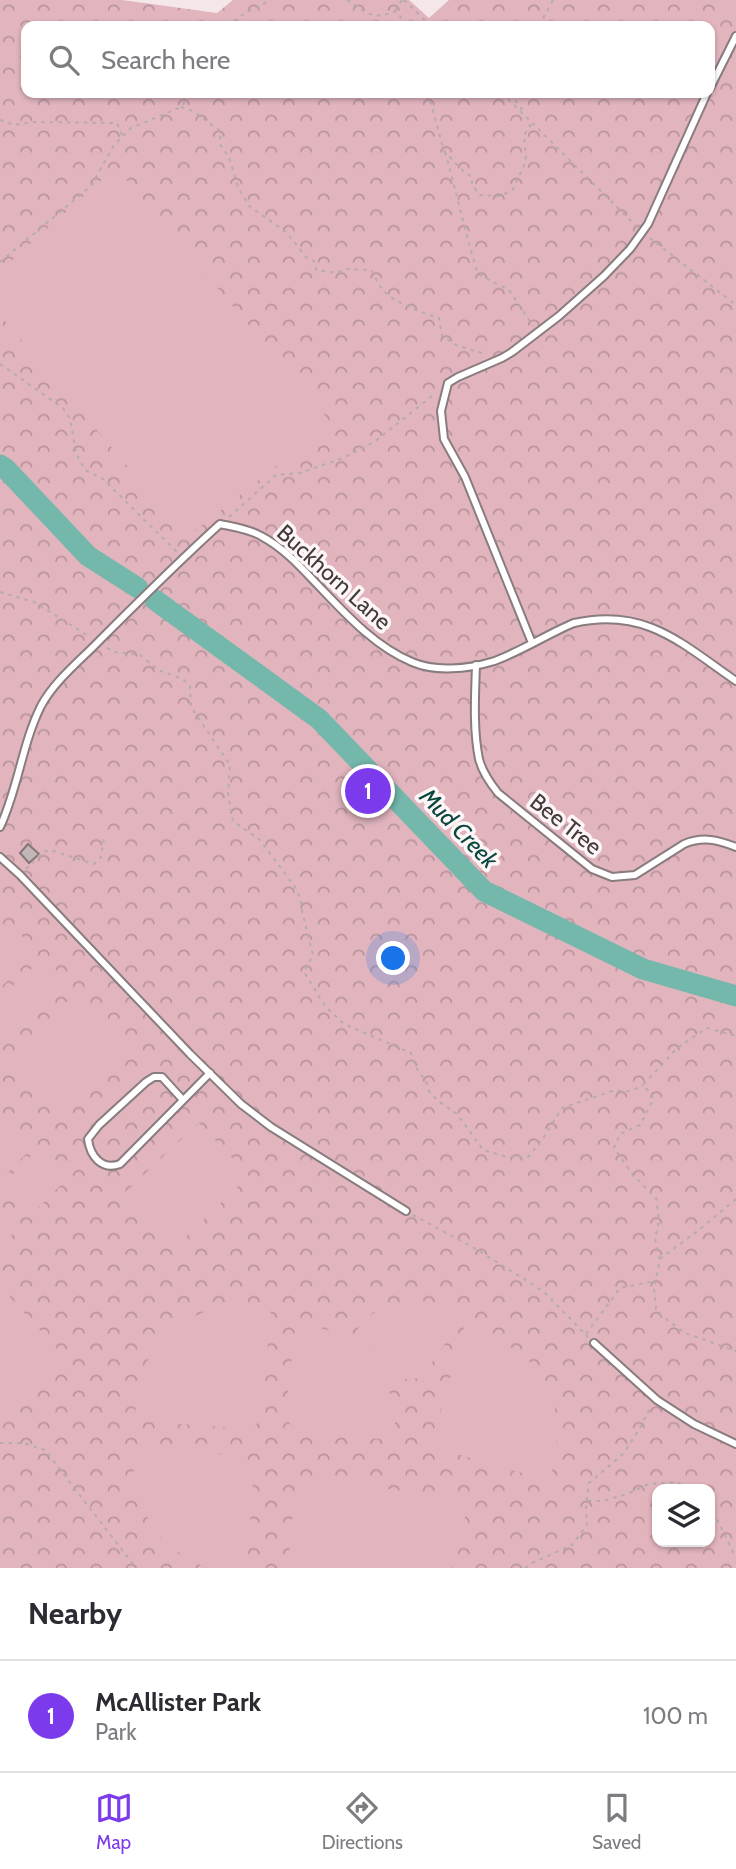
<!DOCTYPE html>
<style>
:root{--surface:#fff;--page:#f7f7f7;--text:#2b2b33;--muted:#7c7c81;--line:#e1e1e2;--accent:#7c3aed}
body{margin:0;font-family:Cabin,sans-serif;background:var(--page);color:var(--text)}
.controls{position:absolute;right:21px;bottom:21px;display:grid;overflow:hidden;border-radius:14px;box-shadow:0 2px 5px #0004}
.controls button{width:63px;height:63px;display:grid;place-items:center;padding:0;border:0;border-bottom:2px solid var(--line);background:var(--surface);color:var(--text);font:35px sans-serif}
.you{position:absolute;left:394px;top:959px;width:24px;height:24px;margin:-18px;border:5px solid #fff;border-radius:50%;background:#1a73e8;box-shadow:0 0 0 10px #1a73e833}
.badge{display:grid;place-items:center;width:46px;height:46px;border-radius:50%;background:var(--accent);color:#fff;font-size:23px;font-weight:700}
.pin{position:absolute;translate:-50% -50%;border:4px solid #fff;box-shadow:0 2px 7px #0006}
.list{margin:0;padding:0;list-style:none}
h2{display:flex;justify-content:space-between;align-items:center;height:91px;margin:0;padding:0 28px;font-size:30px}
h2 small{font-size:23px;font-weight:400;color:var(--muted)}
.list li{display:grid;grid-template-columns:46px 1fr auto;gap:21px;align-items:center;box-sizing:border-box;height:112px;padding:0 28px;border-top:2px solid var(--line)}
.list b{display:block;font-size:26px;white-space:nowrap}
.list p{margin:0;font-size:23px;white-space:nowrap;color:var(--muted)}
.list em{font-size:23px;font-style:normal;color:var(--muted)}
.icon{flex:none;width:38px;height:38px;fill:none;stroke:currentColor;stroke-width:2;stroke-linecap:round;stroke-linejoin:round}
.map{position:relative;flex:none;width:736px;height:1568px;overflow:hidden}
.search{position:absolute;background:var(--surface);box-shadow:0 2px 5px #0004;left:21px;right:21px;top:21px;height:77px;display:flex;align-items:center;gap:18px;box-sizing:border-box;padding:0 24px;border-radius:14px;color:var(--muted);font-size:26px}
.sheet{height:203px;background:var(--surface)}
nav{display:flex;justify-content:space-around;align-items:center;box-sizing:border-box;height:98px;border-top:2px solid var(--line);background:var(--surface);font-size:19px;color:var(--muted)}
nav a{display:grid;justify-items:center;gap:4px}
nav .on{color:var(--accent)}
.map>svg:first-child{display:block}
.park{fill:url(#park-crowns);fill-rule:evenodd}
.pitch{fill:#e1b4be}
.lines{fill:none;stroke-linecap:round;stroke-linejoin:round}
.river{stroke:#73b8ab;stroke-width:21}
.building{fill:#c3b6b9;stroke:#827678;stroke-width:2}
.lane-casing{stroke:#887c7e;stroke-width:10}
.path{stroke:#b6abad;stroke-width:2;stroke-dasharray:3.5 5;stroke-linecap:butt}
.lane{stroke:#fff;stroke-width:6}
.labels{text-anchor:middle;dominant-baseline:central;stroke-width:7;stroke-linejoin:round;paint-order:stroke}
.street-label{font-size:23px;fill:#413b3c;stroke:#fdf5f6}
.water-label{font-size:24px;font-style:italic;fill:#08473f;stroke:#fdf5f6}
</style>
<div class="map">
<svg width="736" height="1568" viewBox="0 0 736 1568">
<defs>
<pattern id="park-crowns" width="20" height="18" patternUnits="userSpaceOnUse" patternTransform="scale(1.75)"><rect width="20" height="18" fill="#e1b4be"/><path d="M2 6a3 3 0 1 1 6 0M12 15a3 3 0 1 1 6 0" fill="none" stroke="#b8949c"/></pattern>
</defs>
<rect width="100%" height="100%" fill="#f4e6e9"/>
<!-- park -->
<path class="park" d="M0,0H122L217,13L233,0H409L429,18L449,0H736V1568H0ZM26,26H710V93H26ZM657,1489H710V1542H657Z"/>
<!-- pitch -->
<g class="pitch">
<polygon points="116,167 331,423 187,537 0,315 0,271"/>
<polygon points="12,925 37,953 2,986 0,984 0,936"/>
<polygon points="44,957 70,985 34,1018 8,990"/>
<polygon points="77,992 128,1045 55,1115 4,1061"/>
<polygon points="4,994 30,1022 0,1050 0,998"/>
<polygon points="1,1120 30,1150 0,1180 0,1121"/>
<polygon points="199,1123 249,1176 173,1249 122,1195"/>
<polygon points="34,1153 63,1183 28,1218 0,1187"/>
<polygon points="0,1205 21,1226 0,1246"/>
<polygon points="0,1286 67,1360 13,1409 0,1394"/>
<path d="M417,1301L433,1302L462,1319L422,1377L408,1380L377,1357L356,1331C375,1307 387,1303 417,1301Z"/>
<path d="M236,1305L271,1308L261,1418L253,1429L135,1421C136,1406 135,1391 140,1377C150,1349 177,1323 204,1312C213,1308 226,1307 236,1305Z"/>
<path d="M296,1323C310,1326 326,1328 339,1334C369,1346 390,1381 395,1413C396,1421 394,1432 393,1440L297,1432L285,1417Z"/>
<path d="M464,1327C544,1350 573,1401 549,1481L443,1450L435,1433Z"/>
<polygon points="137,1445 245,1457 254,1469 247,1568 206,1568 183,1556 156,1534 143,1508 137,1488 133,1468"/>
<path d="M313,1476L466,1502C465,1525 462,1548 451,1568H288L295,1488Z"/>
</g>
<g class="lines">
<!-- river -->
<g class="river">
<polyline points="0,465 6,469 88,556 138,588"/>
<polyline points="155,600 319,719 484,891 643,969 736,996"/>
</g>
</g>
<!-- building -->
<polygon class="building" points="28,844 39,854 29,863 20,853"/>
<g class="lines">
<!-- lane casing -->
<g class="lane-casing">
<g id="lane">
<polyline points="710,88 736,36"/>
<polyline points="532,643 465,477 444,439 441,411 448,383 458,377 502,358 512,352 559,316 604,276 630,249 648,224 707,93"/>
<path d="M476,665C475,695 473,730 479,759C482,771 490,783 498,793L592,869L612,877L635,875L684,844C703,836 718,840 736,847"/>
<path d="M0,827C18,789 22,744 41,706C55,680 81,660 101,639C140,600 179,561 220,524C234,527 249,529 261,536C282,547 298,564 314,581C342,610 373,646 412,662C435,672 468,669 491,662C517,654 547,634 574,623C645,607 681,643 736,681"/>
<polyline points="0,857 20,875 190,1054 241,1104 271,1127 406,1211"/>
<path d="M183,1100L162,1077H154L146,1082L99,1125L88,1139C90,1156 102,1171 120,1164L210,1073"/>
<polyline points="594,1343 657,1400 694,1424 736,1444"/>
</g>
</g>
<!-- path -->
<g class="path">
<path d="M347,0C368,13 371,21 396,11L400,16L405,26"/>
<polyline points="404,0 431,26"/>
<polyline points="396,10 397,5 403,0"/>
<polyline points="227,26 245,13 271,0"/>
<polyline points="540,26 541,22 553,0"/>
<polyline points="428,93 444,151 463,171 472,177 472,184 479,195 501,196 513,189 526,161 524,135 530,126 529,120"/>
<polyline points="502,93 635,225"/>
<polyline points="511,93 512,96 524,112"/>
<path d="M181,107L193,111L220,131V144L229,157L238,187L249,206L286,232L306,257L314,261L316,270L337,273L345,269L371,270C375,276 378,285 383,290C394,303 423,313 439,318L442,336L456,345L485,354"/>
<polyline points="0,120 14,125 32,122 117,123 122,135"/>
<path d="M445,152C457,193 465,234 478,274L509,290L533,326"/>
<polyline points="650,238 736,305"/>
<polyline points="0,262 91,186 114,145 131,128 181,107 191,93"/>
<polyline points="0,364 63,408 70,419 76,453 85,470 103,479 178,553"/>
<polyline points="229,517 276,475 300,473 343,458 374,442 436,393"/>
<polyline points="0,592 34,602 90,637"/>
<polyline points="107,648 114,652 140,655 158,670 183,679 190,686 191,707 230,765 228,794 233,821 260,840 295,887 301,900 302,911 313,955 304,972 325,1006 344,1024 411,1053 418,1071 426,1081 429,1091 437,1100 457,1114 483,1150 507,1157 528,1157 542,1140 562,1108 612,1091 631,1091 643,1085"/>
<polyline points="26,869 43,852 50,850 94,864 101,857 104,838"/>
<polyline points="736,1199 700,1229 660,1259 654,1288 656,1309 659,1314 685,1333 736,1351"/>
<polyline points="413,1215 476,1249 543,1291 588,1337"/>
<polyline points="660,1259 655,1239 659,1221 656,1198 633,1175 614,1148 620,1134 640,1125 653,1100 652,1095 643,1085 677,1048 707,1028 736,1036"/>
<polyline points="586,1334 620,1288 655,1281"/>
<polyline points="0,1443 23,1443 45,1450 136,1568"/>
<polyline points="588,1501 603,1501 627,1494 649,1484 677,1482 688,1489"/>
<polyline points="710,1514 718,1521 733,1552 736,1552"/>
<polyline points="525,1568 532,1563 572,1545 587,1525 586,1506 589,1483 623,1454 639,1430 651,1406"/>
</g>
<!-- lane -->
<use href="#lane" class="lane"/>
</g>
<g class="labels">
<!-- street labels -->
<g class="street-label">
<text transform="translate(334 577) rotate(42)">Buckhorn Lane</text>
<text transform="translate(566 824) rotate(38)">Bee Tree</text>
</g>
<!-- water labels -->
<g class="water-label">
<text transform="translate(459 828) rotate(46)">Mud Creek</text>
</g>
</g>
</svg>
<div class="controls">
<button><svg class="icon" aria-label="layers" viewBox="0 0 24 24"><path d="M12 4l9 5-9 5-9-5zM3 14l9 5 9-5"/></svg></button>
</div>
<div class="you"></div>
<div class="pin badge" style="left:368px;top:791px">1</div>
<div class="search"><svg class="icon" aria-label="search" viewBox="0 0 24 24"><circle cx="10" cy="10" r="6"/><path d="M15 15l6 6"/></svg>Search here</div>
</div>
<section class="sheet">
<h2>Nearby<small></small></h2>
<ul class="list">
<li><span class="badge">1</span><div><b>McAllister Park</b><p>Park</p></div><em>100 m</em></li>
</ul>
</section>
<nav>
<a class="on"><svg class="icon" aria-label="map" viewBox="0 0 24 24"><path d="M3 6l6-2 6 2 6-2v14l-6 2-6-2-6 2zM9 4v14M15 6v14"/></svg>Map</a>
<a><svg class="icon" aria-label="directions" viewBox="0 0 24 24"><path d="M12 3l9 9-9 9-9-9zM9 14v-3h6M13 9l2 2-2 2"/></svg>Directions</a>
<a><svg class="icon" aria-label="saved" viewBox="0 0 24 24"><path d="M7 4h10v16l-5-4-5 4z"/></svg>Saved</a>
</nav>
